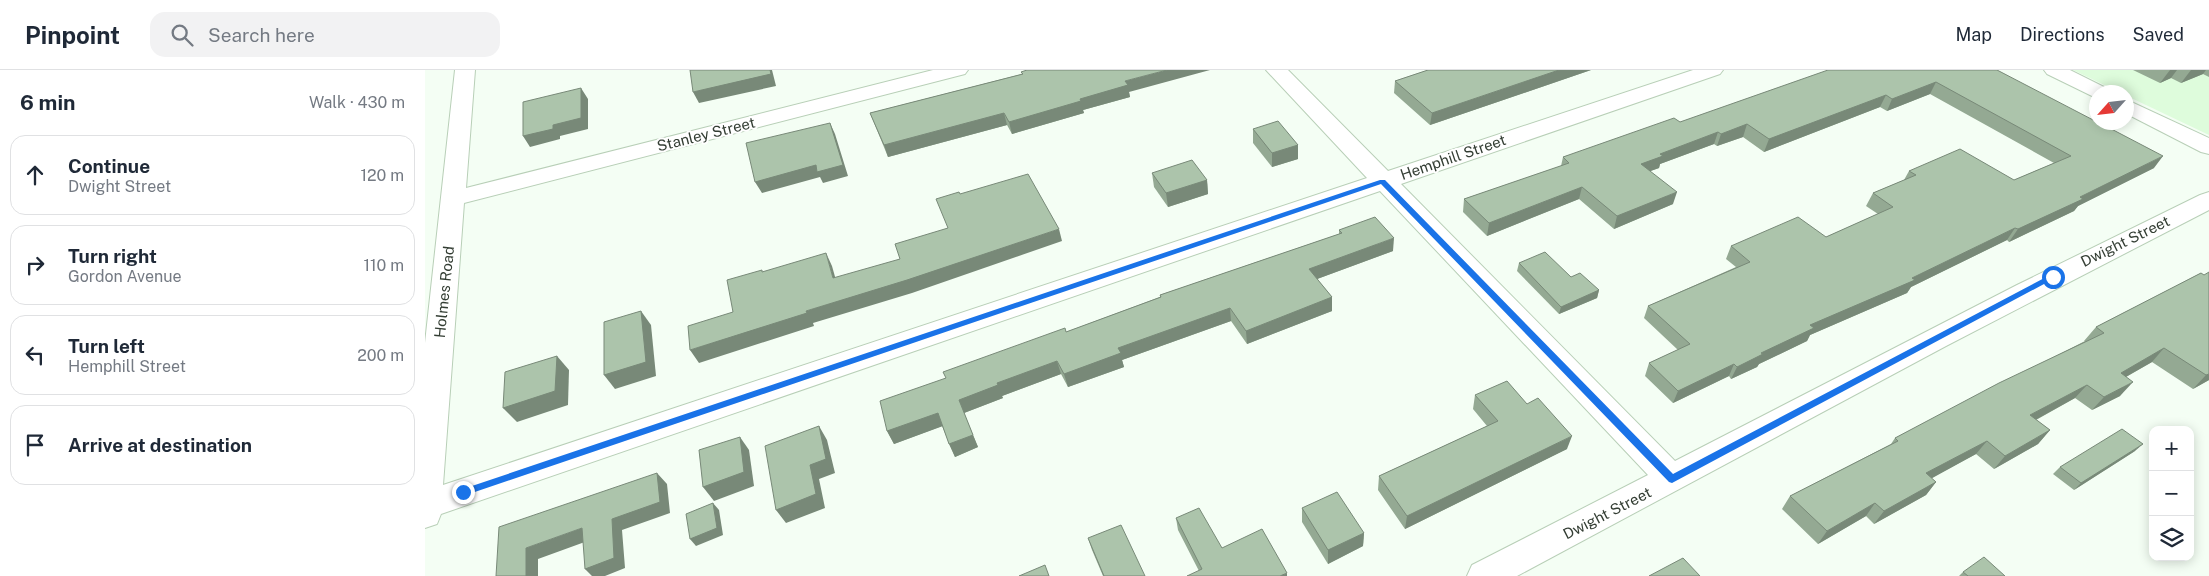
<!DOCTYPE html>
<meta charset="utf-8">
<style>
:root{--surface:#fff;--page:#f2f2f3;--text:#1f2937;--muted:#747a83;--line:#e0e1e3}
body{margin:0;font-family:"Public Sans",sans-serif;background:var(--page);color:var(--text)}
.controls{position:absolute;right:15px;bottom:15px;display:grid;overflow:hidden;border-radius:10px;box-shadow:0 2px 12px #0003}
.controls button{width:45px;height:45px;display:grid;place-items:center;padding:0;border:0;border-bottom:1px solid var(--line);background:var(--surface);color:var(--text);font:25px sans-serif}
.compass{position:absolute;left:1664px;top:15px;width:45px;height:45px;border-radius:50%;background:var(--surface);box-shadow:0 2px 12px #0003;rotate:243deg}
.stop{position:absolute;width:15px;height:15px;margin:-11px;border:4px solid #1a73e8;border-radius:50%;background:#fff}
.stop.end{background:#1a73e8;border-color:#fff;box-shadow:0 1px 5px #0008}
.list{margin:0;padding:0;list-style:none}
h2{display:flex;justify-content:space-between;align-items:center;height:65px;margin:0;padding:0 20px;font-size:21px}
h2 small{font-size:16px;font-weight:400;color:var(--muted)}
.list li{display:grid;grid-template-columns:32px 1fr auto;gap:15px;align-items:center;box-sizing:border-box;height:80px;margin:0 10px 10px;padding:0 10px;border:1px solid var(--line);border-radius:15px}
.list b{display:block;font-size:19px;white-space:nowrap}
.list p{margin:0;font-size:16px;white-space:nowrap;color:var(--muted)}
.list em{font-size:16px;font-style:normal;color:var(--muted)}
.icon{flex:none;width:28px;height:28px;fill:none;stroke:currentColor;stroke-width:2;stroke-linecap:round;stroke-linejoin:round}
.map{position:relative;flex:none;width:1784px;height:506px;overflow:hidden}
header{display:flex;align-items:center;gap:30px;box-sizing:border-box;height:70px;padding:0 25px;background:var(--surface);border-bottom:1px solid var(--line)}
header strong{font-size:24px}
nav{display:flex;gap:28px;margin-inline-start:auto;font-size:18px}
.search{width:350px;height:45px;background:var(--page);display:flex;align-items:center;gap:12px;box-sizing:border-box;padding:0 18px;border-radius:15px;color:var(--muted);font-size:19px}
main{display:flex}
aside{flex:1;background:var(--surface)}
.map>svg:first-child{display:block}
.built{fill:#defcdc}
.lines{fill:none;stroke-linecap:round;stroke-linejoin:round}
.minor-casing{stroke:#b8cfb7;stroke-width:2}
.secondary-casing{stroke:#b8cfb7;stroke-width:2}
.minor{fill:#fff;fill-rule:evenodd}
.secondary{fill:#fff;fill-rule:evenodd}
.wall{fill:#94a993}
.shaded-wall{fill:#788978}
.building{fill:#acc4ab;stroke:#788978}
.route{fill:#1a73e8}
.labels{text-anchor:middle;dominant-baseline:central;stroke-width:4;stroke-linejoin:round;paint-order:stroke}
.street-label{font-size:15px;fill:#343e34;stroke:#fff}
</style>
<header>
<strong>Pinpoint</strong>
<div class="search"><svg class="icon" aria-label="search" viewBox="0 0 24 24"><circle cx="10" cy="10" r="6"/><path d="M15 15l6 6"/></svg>Search here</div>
<nav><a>Map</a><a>Directions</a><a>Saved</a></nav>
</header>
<main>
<aside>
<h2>6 min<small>Walk · 430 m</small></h2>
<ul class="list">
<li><svg class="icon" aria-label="ahead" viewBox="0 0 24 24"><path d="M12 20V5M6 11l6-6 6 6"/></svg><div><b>Continue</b><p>Dwight Street</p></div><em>120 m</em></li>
<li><svg class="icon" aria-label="right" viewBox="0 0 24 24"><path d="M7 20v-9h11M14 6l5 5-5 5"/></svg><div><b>Turn right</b><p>Gordon Avenue</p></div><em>110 m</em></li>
<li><svg class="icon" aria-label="left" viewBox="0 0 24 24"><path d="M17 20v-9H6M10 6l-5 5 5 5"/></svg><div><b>Turn left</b><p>Hemphill Street</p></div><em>200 m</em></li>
<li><svg class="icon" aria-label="arrive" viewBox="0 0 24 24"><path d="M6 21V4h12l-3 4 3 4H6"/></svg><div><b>Arrive at destination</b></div></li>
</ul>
</aside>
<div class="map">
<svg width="1784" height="506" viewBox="0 0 1784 506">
<rect width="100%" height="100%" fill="#f4fef4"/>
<!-- built -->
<polygon class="built" points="1648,0 1784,0 1784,65 1702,26 1702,22 1694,22"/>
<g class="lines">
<!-- minor casing -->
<g class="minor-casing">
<polygon id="minor" points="30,0 50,0 41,118 508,0 543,0 540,4 39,133 18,415 942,108 841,0 863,0 963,101 1268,0 1298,0 1295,4 976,114 1250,391 1592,215 1775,125 1784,122 1784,140 1521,276 1092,506 1042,506 1047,495 1223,405 955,121 16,444 12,454 0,458 0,273"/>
</g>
<!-- secondary casing -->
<g class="secondary-casing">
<g id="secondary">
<polygon points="1619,0 1645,0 1681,18 1685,22 1672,22 1672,28 1667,26 1622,4"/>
<polygon points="1702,30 1784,68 1784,84 1776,82 1702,44"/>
</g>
</g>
<!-- minor -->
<use href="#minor" class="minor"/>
<!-- secondary -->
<use href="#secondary" class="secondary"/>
</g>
<!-- wall -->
<g class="wall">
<polygon points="1003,0 1166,0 1005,55 969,23 970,11"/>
<polygon points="1572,0 1729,98 1653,136 1649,141 1584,172 1582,170 1486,217 1482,223 1385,265 1382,271 1334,294 1332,297 1306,309 1304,306 1248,333 1220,306 1224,293 1253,280 1219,248 1223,236 1311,197 1301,189 1306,176 1401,167 1453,144 1441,136 1448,123 1479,110 1484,101 1589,110 1629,93 1505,24 1462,41 1455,37 1339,82 1318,67 1292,76 1289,74 1235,94 1234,98 1225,101 1248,134 1189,159 1154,129 1062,166 1038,142 1039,129 1136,96 1138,87 1255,52"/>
<polygon points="1708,0 1784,0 1784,7 1778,4 1756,13 1746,8 1735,13"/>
<polygon points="596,2 704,22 705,27 658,40 659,43 587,64 582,55 463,87 445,43 597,4"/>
<polygon points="828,59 873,75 873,89 847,97 828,73"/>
<polygon points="727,103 782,110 783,124 743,137 729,117"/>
<polygon points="914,160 968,181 892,209 907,227 907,241 822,274 806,251 697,290 699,297 643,317 636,304 577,326 578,328 539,343 553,377 530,387 517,356 469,374 462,361 521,308 641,262 735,227 735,225 914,164"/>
<polygon points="1094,193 1146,207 1174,220 1172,228 1134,244 1092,201"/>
<polygon points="1776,203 1784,310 1768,319 1727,292 1701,307 1695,326 1667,340 1650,328 1611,350 1625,360 1613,374 1569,399 1551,384 1506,408 1511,412 1501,425 1449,454 1441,446 1393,474 1357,439 1365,426 1466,374 1470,368 1660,271 1659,271 1671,257"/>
<polygon points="1050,325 1142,379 980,459 953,420 954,406 1062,356 1048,339"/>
<polygon points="1710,381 1649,420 1628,404 1635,397"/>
<polygon points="877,438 939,463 938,476 903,494 877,452"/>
<polygon points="751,448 797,478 862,506 774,501 753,460"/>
<polygon points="663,468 720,506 678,506 667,480"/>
<polygon points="1538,502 1580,506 1534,506"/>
</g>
<!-- shaded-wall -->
<g class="shaded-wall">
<polygon points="345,0 347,0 351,16 274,33 268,22"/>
<polygon points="742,0 785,0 704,22 705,27 658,40 659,43 587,64 584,52 655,29 700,11"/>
<polygon points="1134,0 1166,0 1005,55 1007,43"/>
<polygon points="1745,0 1752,0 1746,8 1735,13"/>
<polygon points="1766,0 1781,0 1778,4 1756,13"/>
<polygon points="1511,12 1505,24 1462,41 1467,29"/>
<polygon points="156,18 163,29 163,59 135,66 135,69 105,77 98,66 128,55"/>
<polygon points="1461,25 1455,37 1339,82 1344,69"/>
<polygon points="579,43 582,55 463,87 459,75"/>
<polygon points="405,53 410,64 423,106 398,113 395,107 337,123 330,112"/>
<polygon points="1322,54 1318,67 1292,76 1296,64"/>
<polygon points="1293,62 1289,74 1235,94 1234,98 1212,106 1216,94 1235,84"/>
<polygon points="873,75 873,89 847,97 847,83"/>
<polygon points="1738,86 1729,98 1653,136 1649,141 1584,172 1593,159 1655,127"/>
<polygon points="782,110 783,124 743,137 741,123"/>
<polygon points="1157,117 1154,129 1062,166 1064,153"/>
<polygon points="1252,122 1248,134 1189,159 1192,146"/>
<polygon points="1590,158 1582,170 1486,217 1482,223 1385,265 1382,271 1334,294 1332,297 1306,309 1312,297 1385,255 1487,208"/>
<polygon points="634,159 637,171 487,223 388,253 389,256 274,293 265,280 381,241"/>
<polygon points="969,168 968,181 884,212 884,199"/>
<polygon points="401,183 407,196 414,221 408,208"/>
<polygon points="1174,220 1172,228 1134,244 1136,237"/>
<polygon points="907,227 907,241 822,274 821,261"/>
<polygon points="805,238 806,251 697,290 699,297 643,317 639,304 693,278"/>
<polygon points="216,241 226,255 231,306 190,319 179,305"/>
<polygon points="1739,278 1727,292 1683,317 1696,303"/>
<polygon points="132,286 144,300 143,335 92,352 78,338"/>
<polygon points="632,291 636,304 577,326 578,328 539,343 534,330 572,313"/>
<polygon points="1309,294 1304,306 1248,333 1253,321"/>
<polygon points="1784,304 1784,310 1768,319 1781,305"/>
<polygon points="1708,312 1695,326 1667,340 1679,327"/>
<polygon points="1662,315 1650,328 1594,359 1605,345"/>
<polygon points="513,343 518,356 469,374 462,361"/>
<polygon points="394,356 402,370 410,403 394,409 400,438 361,453 351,440 385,395"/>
<polygon points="1625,360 1613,374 1569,399 1580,386"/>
<polygon points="548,365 553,377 530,387 524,374"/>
<polygon points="1147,366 1142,379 980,459 982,446"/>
<polygon points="315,367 324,380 329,416 289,431 278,417"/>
<polygon points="1562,371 1551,384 1491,417 1501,403"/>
<polygon points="1718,374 1710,381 1649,420 1656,413"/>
<polygon points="232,403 242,414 245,443 197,460 200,498 180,506 167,506 160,499 187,449"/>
<polygon points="1511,412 1501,425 1449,454 1459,441"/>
<polygon points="288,433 294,440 298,465 271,476 265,469"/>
<polygon points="1450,433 1441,446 1393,474 1402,461"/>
<polygon points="157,458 168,469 113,489 113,506 101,506 101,478"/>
<polygon points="939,463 938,476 903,494 903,480"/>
<polygon points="862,503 862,506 855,506"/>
</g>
<!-- building -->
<g class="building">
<polygon points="265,0 345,0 346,4 268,22"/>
<polygon points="602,0 742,0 700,11 703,15 655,29 656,31 584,52 579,43 459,75 445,43 598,4 596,2"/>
<polygon points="1003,0 1134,0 1007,43 970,11"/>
<polygon points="1403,0 1572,0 1672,52 1673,52 1738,86 1655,127 1658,129 1593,159 1590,158 1487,208 1490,210 1385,255 1389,258 1336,283 1338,284 1312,297 1309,294 1253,321 1224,293 1265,274 1223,236 1325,192 1306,176 1373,147 1401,167 1468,137 1448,123 1491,105 1484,101 1535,79 1589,110 1646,86 1511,12 1467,29 1461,25 1344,69 1322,54 1296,64 1293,62 1235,84 1238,86 1216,94 1252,122 1192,146 1157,117 1064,153 1039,129 1144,93 1138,87 1249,48 1255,52"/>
<polygon points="156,18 156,48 128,55 128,59 98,66 98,32"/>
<polygon points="853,51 873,75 847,83 828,59"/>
<polygon points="405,53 418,95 392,102 391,95 330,112 321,73"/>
<polygon points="767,90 782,110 741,123 727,103"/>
<polygon points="603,104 634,159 482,210 381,241 382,243 265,280 263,256 308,242 302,210 337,200 337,202 401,183 408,208 475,189 470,174 523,158 511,129 534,122 535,124"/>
<polygon points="950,147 969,168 884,199 907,227 821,261 805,238 693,278 696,283 639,304 632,291 572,313 573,315 534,330 548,365 524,374 513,343 462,361 455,331 521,308 518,302 640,258 641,262 736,227 735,225 917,163 914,160"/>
<polygon points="1120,182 1146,207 1155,203 1174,220 1136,237 1094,193"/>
<polygon points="1784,202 1784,304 1781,305 1739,278 1696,303 1708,312 1679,327 1662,315 1605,345 1625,360 1580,386 1562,371 1501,403 1511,412 1459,441 1450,433 1402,461 1365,426 1473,371 1470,368 1574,313 1679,263 1671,257 1776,203 1779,205"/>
<polygon points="216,241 221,292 179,305 179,252"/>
<polygon points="132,286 130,321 78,338 80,302"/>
<polygon points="1082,311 1102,334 1113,328 1147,366 982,446 954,406 1073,351 1050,325"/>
<polygon points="394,356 401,389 385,395 391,424 351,440 340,376"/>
<polygon points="1697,359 1718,374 1656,413 1635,397"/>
<polygon points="315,367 319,402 278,417 274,380"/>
<polygon points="232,403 235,432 187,449 189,488 160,499 157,458 101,478 101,506 71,506 74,457"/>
<polygon points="912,422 939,463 903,480 877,438"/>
<polygon points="288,433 292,458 265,469 261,444"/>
<polygon points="774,438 797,478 837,459 862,503 855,506 762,506 777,499 751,448"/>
<polygon points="696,455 720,506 679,506 663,468"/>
<polygon points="1559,487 1580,506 1543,506 1538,502"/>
<polygon points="1258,488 1275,506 1224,506"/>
<polygon points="620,495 624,506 594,506"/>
</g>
<!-- route -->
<polygon class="route" points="955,110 960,110 1248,404 1625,205 1632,207 1247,413 1244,412 956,114 38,426 34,422 38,419"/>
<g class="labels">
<!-- street labels -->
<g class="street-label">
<text transform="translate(281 64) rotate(-14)">Stanley Street</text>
<text transform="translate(1028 87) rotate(-19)">Hemphill Street</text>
<text transform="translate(1700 171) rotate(-26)">Dwight Street</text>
<text transform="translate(19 222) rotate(-84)">Holmes Road</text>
<text transform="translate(1182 443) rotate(-27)">Dwight Street</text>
</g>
</g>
</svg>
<div class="controls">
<button>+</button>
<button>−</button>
<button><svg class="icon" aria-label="layers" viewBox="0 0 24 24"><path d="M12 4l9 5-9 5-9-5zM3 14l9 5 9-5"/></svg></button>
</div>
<svg class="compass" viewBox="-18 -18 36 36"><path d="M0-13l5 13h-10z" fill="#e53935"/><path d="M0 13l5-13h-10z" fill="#747a83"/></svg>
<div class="stop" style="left:1628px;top:207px"></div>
<div class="stop end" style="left:38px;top:422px"></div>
</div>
</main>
